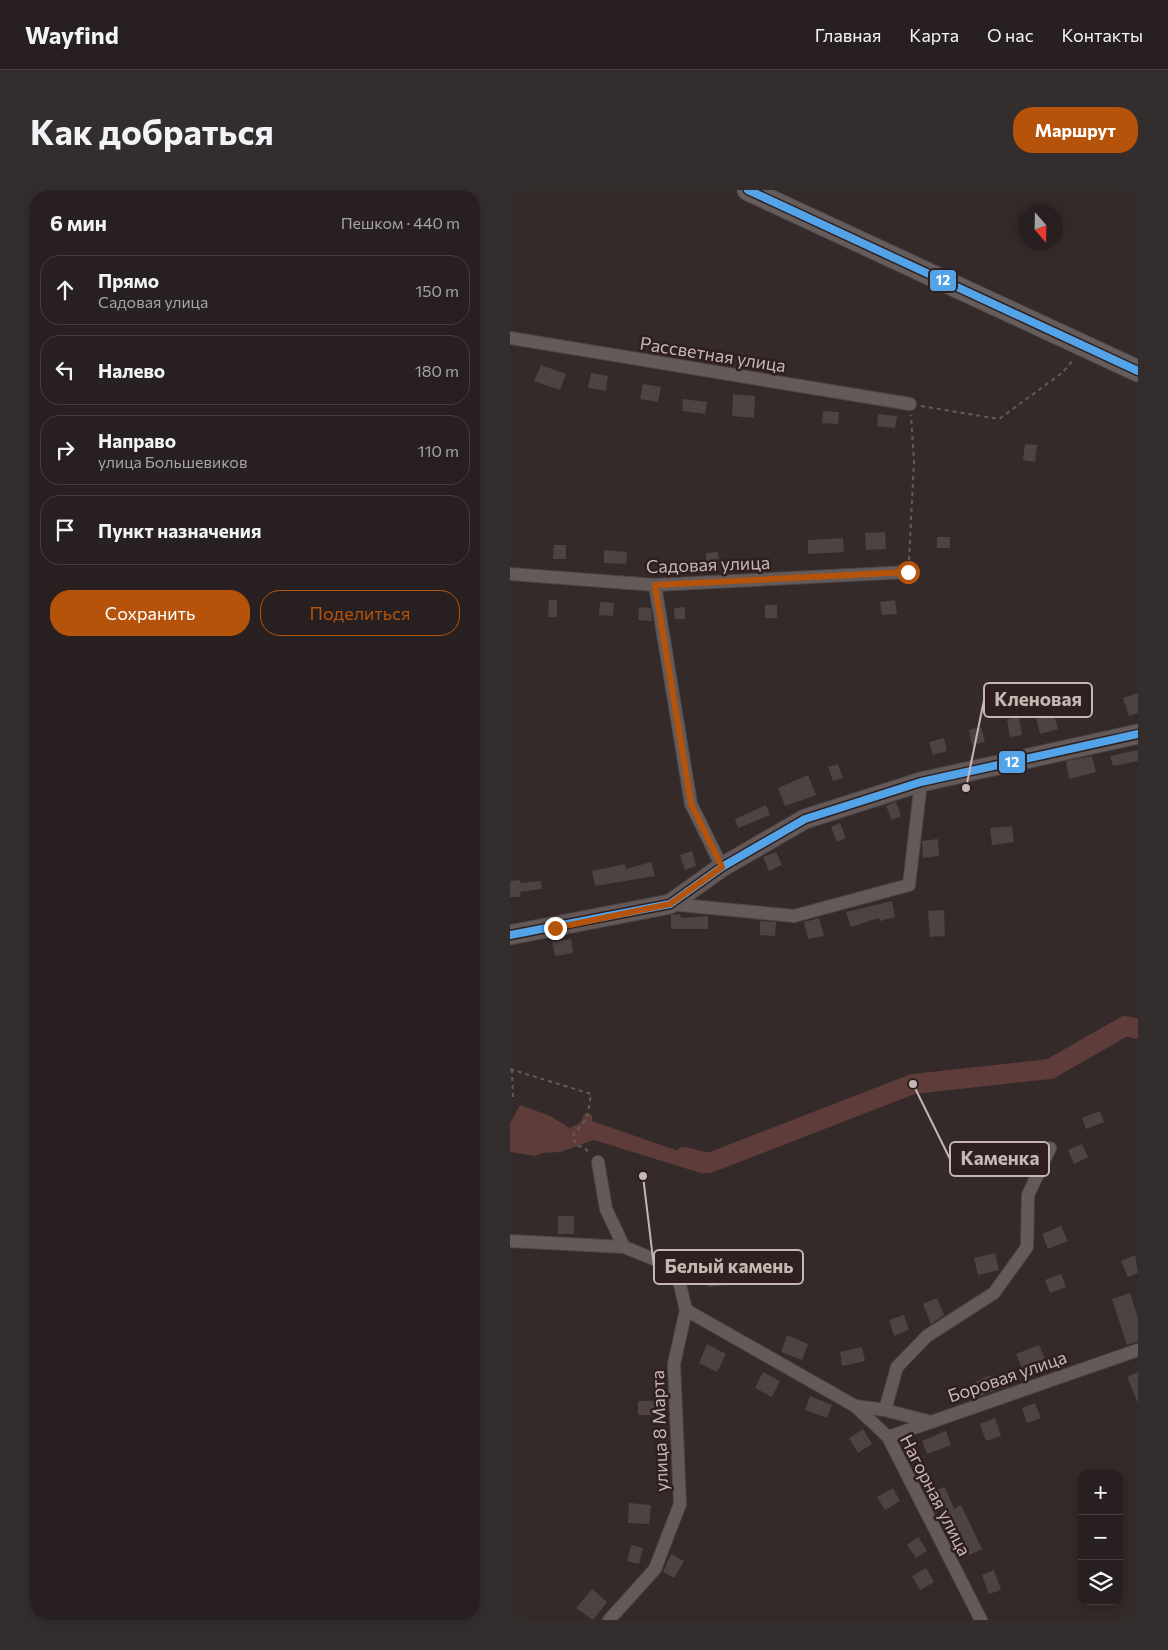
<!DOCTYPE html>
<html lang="ru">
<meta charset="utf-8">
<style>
:root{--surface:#282020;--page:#342d2d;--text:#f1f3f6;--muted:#a5a3a5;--line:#443e3e;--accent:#b45309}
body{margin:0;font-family:Commissioner,sans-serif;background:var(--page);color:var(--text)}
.controls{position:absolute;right:15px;bottom:15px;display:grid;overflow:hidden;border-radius:10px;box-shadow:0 2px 12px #0003}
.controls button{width:45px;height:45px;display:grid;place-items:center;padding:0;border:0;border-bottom:1px solid var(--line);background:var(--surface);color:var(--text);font:25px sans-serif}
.compass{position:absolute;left:508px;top:15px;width:45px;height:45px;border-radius:50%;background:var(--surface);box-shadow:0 2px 12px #0003;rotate:160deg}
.stop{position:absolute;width:15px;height:15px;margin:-11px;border:4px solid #b45309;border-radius:50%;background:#fff}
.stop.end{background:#b45309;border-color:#fff;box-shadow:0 1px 5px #0008}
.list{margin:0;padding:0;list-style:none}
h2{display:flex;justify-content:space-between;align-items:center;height:65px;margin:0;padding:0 20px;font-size:21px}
h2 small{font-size:16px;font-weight:400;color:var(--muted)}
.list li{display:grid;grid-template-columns:32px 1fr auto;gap:15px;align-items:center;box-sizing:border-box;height:70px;margin:0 10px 10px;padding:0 10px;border:1px solid var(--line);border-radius:20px}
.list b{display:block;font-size:19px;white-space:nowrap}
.list p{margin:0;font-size:16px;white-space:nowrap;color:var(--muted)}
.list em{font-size:16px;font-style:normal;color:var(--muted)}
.actions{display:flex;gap:10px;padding:15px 20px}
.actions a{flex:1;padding:11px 0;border:1px solid var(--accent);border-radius:20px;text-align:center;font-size:18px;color:var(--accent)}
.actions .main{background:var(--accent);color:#fff}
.icon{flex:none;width:28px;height:28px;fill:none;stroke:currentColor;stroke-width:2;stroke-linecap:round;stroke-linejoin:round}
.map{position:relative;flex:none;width:628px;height:1430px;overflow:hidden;border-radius:20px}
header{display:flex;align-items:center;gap:30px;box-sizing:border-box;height:70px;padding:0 25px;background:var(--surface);border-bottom:1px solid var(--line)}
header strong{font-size:24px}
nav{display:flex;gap:28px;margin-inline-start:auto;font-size:18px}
.intro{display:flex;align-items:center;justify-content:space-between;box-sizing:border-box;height:120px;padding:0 30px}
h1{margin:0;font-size:35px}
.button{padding:12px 22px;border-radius:20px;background:var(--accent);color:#fff;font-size:18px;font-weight:700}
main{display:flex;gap:30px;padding:0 30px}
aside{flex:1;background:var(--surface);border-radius:20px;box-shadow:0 2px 12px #0003}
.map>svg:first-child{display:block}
.water{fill:#5e3c3a}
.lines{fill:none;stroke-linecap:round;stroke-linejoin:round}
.river{stroke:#5e3c3a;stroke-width:20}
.building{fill:#4d4343}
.street-casing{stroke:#4e4646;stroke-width:14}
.secondary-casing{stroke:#4e4646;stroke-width:21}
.primary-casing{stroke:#4f4545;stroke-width:23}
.path{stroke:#635b5a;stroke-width:2;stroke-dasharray:4 4;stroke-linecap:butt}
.street{stroke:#645a5a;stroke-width:12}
.secondary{stroke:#625958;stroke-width:19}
.primary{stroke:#655c5c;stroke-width:21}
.bus-1-casing{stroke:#2f1f1e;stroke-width:11}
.bus-1{stroke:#53a3e8;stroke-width:8}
.route{stroke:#b45309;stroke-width:6}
.labels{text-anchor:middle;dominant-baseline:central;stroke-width:5;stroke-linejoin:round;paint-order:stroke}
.street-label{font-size:18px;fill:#c6b6b4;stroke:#2f1f1e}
.leader{fill:none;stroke:#c6b6b4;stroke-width:2}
.callout-dot{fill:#c6b6b4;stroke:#2f1f1e;stroke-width:2}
.callout{fill:#2f1f1e;stroke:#c6b6b4;stroke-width:2}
.callout-label{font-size:19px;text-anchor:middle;font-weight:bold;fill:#c6b6b4}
.line-badge{stroke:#2f1f1e;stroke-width:2}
.badge-label{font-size:14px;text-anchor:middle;font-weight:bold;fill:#fff}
</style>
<header>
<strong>Wayfind</strong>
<nav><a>Главная</a><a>Карта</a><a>О нас</a><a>Контакты</a></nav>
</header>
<div class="intro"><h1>Как добраться</h1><a class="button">Маршрут</a></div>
<main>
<aside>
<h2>6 мин<small>Пешком · 440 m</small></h2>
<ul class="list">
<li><svg class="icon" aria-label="ahead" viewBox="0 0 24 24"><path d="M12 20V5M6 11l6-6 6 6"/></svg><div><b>Прямо</b><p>Садовая улица</p></div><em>150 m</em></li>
<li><svg class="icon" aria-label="left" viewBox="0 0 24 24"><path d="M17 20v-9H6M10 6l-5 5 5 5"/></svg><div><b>Налево</b></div><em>180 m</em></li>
<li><svg class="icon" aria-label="right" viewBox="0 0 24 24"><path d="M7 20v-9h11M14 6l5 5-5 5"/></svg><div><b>Направо</b><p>улица Большевиков</p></div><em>110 m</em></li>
<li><svg class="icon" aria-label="arrive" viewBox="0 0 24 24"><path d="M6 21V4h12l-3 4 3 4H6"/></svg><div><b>Пункт назначения</b></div></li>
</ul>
<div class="actions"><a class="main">Сохранить</a><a>Поделиться</a></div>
</aside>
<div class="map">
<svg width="628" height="1430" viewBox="0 0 628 1430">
<rect width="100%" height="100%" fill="#352a2a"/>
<!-- water -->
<polygon class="water" points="10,915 40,926 60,938 70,933 75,923 82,925 82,931 174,963 195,962 199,973 194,984 84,950 50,962 32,963 25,966 0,962 0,933"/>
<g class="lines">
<!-- river -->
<polyline class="river" points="174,967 199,973 403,894 540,879 615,836 628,839"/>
</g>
<!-- building -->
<g class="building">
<polygon points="31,175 56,184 50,200 24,191"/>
<polygon points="81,183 98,186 96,201 78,198"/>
<polygon points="133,194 151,197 148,212 130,209"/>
<polygon points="223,204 245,206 244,228 222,226"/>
<polygon points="173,209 197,212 195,224 172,221"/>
<polygon points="313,221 329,222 328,234 312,233"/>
<polygon points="368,224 387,226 385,238 367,236"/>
<polygon points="515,254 527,255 525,272 513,270"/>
<polygon points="375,342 376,359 356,360 355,343"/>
<rect x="427" y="347" width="13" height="11"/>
<polygon points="333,348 334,362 298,364 298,350"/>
<polygon points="44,355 56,355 56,369 43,369"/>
<polygon points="94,360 117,362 116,374 94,373"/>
<polygon points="208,362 209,375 197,376 196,363"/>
<polygon points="39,410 47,410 47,427 38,427"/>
<polygon points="385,410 387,424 372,425 370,412"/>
<polygon points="90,412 104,413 103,426 89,425"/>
<rect x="255" y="415" width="12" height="13"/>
<polygon points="129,417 141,418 142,431 128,430"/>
<polygon points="175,417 175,429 165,429 164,418"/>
<polygon points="628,503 628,523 619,526 613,508"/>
<polygon points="543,522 548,539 530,544 526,527"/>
<polygon points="509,527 512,545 500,547 497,529"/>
<polygon points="471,537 475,552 462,555 459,540"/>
<polygon points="434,548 437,561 423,565 419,552"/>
<polygon points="628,560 628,571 603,576 600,566"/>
<polygon points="582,566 586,582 559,589 556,571"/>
<polygon points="328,574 333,588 323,591 318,577"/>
<polygon points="298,585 306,605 275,616 268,598"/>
<polygon points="386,612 391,626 382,630 376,616"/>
<polygon points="256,615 260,625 228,638 225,629"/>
<polygon points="330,633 336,648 327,652 321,637"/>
<polygon points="502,636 504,652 482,655 480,638"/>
<polygon points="428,649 429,666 413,668 412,651"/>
<polygon points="182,661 186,676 175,680 170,665"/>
<polygon points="266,662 272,675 259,681 253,667"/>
<polygon points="141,672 145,686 85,696 82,681 115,674 116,679"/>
<polygon points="10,690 10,693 31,691 32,699 10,702 11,707 0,707 0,691"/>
<polygon points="382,711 385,727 370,731 369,728 341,737 336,722"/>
<polygon points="434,720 435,746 420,747 418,721"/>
<polygon points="170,724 171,728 198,726 198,739 161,739 161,725"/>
<polygon points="309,728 314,746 298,749 294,732"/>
<polygon points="250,731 266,732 265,746 250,745"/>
<polygon points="61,749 63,763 45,766 42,752"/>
<polygon points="590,921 594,932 576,939 572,928"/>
<polygon points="572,954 578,967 564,974 558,960"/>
<rect x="48" y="1026" width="16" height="18"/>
<polygon points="551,1036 558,1051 538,1059 532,1044"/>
<polygon points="485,1063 489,1080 468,1085 464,1068"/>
<polygon points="625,1065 628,1083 618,1087 611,1071"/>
<polygon points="212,1073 215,1095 198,1097 195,1075"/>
<polygon points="551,1084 556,1097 540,1103 535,1090"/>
<polygon points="620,1103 628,1128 628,1151 617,1155 602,1109"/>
<polygon points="427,1108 434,1125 421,1134 413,1114"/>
<polygon points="394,1125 399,1140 384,1146 379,1130"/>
<polygon points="277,1145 298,1154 292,1170 271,1162"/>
<polygon points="197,1154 216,1164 207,1182 189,1173"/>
<polygon points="529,1155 537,1174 514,1183 506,1164"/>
<polygon points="352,1157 355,1171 332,1176 330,1162"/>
<polygon points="253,1182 270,1191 262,1207 245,1198"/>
<polygon points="628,1182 628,1213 617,1187"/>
<polygon points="481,1185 487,1200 470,1206 465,1192"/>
<polygon points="300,1206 322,1215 317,1228 295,1220"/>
<rect x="128" y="1211" width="18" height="14"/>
<polygon points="525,1213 531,1228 517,1233 512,1218"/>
<polygon points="485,1228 491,1246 476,1251 470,1234"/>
<polygon points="353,1239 362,1254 348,1263 339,1248"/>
<polygon points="436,1241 441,1255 417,1264 412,1251"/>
<polygon points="435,1297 444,1319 451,1315 472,1359 459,1365 446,1338 444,1339 432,1316 431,1317 424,1301"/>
<polygon points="383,1298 390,1311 375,1320 367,1307"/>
<polygon points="119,1313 141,1315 139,1334 118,1333"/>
<polygon points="408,1347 417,1361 406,1368 397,1355"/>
<polygon points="121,1355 133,1358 129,1374 117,1371"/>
<polygon points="161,1364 174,1371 164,1388 153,1382"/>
<polygon points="416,1378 424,1392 410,1400 402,1386"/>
<polygon points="484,1380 491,1400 479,1404 472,1385"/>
<polygon points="82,1399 97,1412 83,1430 66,1418"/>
</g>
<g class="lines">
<!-- street casing -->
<g class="street-casing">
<g id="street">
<polyline points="0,148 400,214"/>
<polyline points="0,384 145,395 398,382"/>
<polyline points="145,395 181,614 212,677"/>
<polyline points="160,714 284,726 399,695 411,592"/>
<polyline points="88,972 96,1019 114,1057"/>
<polyline points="0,1051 114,1057 166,1078 176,1120 164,1174 170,1314 145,1379 99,1430"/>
<polyline points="176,1120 345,1216 378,1247 471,1430"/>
<polyline points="345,1216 375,1220 421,1232"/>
<polyline points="375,1220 387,1177 417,1146 484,1103 517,1057 518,1005 540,958"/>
<polyline points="378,1247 628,1160"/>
</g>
</g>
<!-- secondary casing -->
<g class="secondary-casing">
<polyline id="secondary" points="0,745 160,714 212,677 295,629 411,592 628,544"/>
</g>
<!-- primary casing -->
<g class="primary-casing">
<polyline id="primary" points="238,0 628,181"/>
</g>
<!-- path -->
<g class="path">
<polyline points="411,216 489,229 552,183 564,169"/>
<polyline points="399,370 404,272 401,225"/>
<polyline points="0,879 81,904 77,928 62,947 68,956 74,957 80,964"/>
<polyline points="2,879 3,911"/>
<polyline points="627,1423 628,1423"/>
</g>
<!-- street -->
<use href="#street" class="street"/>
<!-- secondary -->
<use href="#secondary" class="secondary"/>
<!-- primary -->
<use href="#primary" class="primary"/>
<!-- bus-1 casing -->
<g class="bus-1-casing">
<g id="bus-1">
<polyline points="238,0 628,181"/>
<polyline points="0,745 160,714 212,677 295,629 411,592 628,544"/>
</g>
</g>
<!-- bus-1 -->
<use href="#bus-1" class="bus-1"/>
</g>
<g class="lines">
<!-- route -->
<polyline class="route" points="45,738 160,714 212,677 181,614 145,395 398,382"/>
</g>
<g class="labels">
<!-- street labels -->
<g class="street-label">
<text transform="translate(203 164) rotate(9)">Рассветная улица</text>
<text transform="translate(198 374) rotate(-2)">Садовая улица</text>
<text transform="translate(497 1186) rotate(-19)">Боровая улица</text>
<text transform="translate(149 1241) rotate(-92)">улица 8 Марта</text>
<text transform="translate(426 1305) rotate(63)">Нагорная улица</text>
</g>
</g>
<!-- callouts -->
<path class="leader" d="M456 598L474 510M403 894L440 969M133 986L144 1077"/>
<g class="callout-dot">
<circle cx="456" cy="598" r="5"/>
<circle cx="403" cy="894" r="5"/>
<circle cx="133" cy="986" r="5"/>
</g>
<g class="callout">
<rect x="474" y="493" width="108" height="34" rx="5"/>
<rect x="440" y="952" width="99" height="34" rx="5"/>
<rect x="144" y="1060" width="149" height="34" rx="5"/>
</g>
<g class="callout-label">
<text x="528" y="516">Кленовая</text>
<text x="490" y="975">Каменка</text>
<text x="219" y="1083">Белый камень</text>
</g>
<g class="line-badge">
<rect x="419" y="79" width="28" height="23" rx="5" fill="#53a3e8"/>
<rect x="488" y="560" width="28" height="24" rx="5" fill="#53a3e8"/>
</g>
<g class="badge-label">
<text x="433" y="95">12</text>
<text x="502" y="577">12</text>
</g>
</svg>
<div class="controls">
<button>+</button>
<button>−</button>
<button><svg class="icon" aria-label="layers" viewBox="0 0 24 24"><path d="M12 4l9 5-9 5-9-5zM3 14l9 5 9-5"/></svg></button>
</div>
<svg class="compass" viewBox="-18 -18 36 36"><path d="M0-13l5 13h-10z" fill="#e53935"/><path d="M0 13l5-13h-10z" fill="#a5a3a5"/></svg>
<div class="stop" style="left:398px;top:382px"></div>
<div class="stop end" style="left:45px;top:738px"></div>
</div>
</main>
